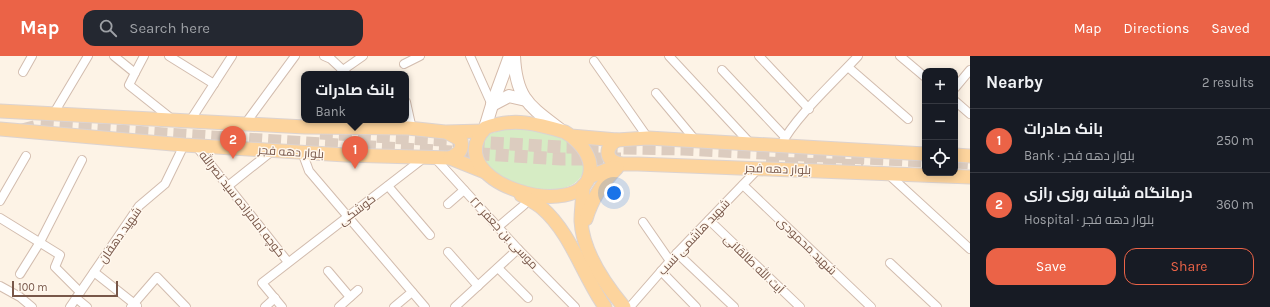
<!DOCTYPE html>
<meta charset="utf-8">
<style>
:root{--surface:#171b24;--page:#242831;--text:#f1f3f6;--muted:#9ea1a6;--line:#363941;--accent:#eb6347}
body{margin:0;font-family:Karla,Cairo,sans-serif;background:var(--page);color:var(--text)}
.controls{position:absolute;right:12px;top:12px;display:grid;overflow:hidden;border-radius:8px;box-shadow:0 2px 10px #0003}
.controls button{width:36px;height:36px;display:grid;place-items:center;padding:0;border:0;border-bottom:1px solid var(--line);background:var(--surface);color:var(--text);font:20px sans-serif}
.scale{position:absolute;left:12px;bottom:10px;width:106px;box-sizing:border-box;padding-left:4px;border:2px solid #785749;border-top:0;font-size:11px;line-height:14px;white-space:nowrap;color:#785749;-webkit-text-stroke:3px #fff7ed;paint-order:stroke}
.you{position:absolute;left:614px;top:137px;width:14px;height:14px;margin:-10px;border:3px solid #fff;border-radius:50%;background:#1a73e8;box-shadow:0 0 0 6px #1a73e833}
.badge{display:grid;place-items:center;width:26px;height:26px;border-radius:50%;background:var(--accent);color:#fff;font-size:13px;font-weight:700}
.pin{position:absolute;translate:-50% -33px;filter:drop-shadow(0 1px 2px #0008)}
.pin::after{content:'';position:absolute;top:21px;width:14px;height:12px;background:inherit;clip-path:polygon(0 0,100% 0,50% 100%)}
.popup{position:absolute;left:301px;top:15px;width:108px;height:52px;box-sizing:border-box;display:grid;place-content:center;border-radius:8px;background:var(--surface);filter:drop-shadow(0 1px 3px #0005);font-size:13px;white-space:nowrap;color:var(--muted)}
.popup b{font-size:15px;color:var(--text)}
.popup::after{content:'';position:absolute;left:50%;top:100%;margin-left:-8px;border:8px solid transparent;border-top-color:var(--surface)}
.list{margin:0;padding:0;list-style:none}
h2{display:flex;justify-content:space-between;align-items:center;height:52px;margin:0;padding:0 16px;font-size:17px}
h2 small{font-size:13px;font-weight:400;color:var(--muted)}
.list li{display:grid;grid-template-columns:26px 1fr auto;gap:12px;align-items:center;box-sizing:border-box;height:64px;padding:0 16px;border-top:1px solid var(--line)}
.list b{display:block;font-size:15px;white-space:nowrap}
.list p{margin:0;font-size:13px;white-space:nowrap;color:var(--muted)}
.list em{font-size:13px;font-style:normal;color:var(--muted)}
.actions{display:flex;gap:8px;padding:12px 16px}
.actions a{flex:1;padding:9px 0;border:1px solid var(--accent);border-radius:12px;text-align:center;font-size:14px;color:var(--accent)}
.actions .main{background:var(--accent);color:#fff}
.icon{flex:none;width:22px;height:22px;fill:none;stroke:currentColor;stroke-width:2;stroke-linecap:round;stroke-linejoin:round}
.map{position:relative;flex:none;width:970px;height:251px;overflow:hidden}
header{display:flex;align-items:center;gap:24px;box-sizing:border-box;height:56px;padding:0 20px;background:var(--accent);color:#fff}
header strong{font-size:19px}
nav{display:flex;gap:22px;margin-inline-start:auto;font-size:14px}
.search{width:280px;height:36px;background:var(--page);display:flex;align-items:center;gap:10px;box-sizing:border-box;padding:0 14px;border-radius:12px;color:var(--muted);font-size:15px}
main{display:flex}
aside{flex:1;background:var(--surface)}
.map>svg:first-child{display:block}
.green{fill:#d6ecc4}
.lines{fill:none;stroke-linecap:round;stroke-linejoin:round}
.primary-tunnel{stroke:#dcccbf;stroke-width:13;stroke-dasharray:13 6;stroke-linecap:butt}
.street-casing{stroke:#d2bcae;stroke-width:10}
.secondary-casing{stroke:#d5bbab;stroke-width:14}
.primary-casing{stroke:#dcd3d0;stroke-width:15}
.street{stroke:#fff;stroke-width:8}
.secondary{stroke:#fff;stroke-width:12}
.primary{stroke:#fdd49d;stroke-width:13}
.labels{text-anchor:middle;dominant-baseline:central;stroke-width:3;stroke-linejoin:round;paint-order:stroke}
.street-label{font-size:12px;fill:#785749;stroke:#fff7ed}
</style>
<header>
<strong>Map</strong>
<div class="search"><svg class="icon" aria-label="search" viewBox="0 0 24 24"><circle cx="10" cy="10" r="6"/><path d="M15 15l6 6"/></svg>Search here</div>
<nav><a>Map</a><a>Directions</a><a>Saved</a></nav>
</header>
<main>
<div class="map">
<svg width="970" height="251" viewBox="0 0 970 251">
<rect width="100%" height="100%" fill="#fdf3e6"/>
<!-- green -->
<path class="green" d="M506,73H531L553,79L570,86L584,99C584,104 586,112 583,117C568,152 478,128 482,92C483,87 487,81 489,78Z"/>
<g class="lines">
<!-- primary-tunnel -->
<g class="primary-tunnel">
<polyline points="22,74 38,70 562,103 621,103"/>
<polyline points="320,77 561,91 683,93 925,105"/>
<polyline points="955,106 970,107"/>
<polyline points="766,107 863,110"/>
</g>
<!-- street casing -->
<g class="street-casing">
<g id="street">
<polyline points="114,0 135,17 129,29 173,64"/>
<polyline points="169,0 214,28"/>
<polyline points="324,0 331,3 347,18"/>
<polyline points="470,0 492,49"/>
<polyline points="669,0 750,87"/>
<polyline points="759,0 809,53"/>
<polyline points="900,0 925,21"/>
<polyline points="594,5 648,82"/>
<polyline points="404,8 420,0"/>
<polyline points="848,11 908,63"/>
<polyline points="722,14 785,81"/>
<polyline points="23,16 32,0"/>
<polyline points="135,17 144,0"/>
<polyline points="340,18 343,14 363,0"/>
<polyline points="955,32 970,14"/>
<polyline points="656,37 696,85"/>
<polyline points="955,45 970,58"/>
<polyline points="406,46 412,73"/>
<polyline points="54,57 88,0"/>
<polyline points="190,65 232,0"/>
<polyline points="245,68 295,0"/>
<path d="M781,89C795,61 835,25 858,0"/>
<polyline points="196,90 288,206"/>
<polyline points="302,96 309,115 425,251"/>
<polyline points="434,101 518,193 575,251"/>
<polyline points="888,118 970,193"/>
<polyline points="743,129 871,251"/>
<polyline points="228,130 272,95"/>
<polyline points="388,130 430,179"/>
<polyline points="0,145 26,100"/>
<polyline points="448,148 464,134"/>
<polyline points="0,162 60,199 55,211 80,236"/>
<polyline points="709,164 800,251"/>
<polyline points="643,166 670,205"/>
<polyline points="498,171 524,149"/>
<polyline points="448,196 478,230"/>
<polyline points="677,197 734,251"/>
<polyline points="890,207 937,251"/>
<polyline points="498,212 528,242"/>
<polyline points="328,215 350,241"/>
<polyline points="661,215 696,251"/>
<polyline points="94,216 137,250"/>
<polyline points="20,218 40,186 82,104"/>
<polyline points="0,230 20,241 32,251"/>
<polyline points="76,242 87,251"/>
<polyline points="70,251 139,150 165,128 184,89"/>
<polyline points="131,251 157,221 186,251"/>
<polyline points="265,251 275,242"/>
<polyline points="282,251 262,227 425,101"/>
<polyline points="339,251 358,234"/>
<polyline points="394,251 412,236"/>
<polyline points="455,251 518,193"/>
<polyline points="630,251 677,197 759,112"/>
</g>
</g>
<!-- secondary casing -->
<g class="secondary-casing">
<g id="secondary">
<path d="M514,0C516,44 530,50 562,75"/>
<polyline points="492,49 509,40 526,44"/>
<polyline points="485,72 492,49 510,0"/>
</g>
</g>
<!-- primary casing -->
<g class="primary-casing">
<g id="primary">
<polyline points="0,55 305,71 408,72 445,76 483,75"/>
<polyline points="0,73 184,89 345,99 450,102 485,116"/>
<path d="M448,77L461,84C463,95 459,97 450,102"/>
<path d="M571,80C582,89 592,101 590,116C584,169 437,127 485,72C513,61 538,68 565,76L571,80L617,84L648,82L925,98"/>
<path d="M617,84C603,93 606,105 621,108"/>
<polyline points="955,99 970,100"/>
<polyline points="589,121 621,108 638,108 970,121"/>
<path d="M583,130C583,142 581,154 581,165C583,197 604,227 624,251"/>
<path d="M521,139C528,143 536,147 542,152C571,177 583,220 605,251"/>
<path d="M586,163C592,143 602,127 617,112"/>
</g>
</g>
<!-- street -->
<use href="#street" class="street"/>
<!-- secondary -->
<use href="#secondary" class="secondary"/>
<!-- primary -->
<use href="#primary" class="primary"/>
</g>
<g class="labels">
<!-- street labels -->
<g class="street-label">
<text transform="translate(291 96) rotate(4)">بلوار دهه فجر</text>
<text transform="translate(778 113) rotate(2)">بلوار دهه فجر</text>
<text transform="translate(242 148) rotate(52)">کوچه امامزاده سید نصرالله</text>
<text transform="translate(357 154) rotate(-37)">کوشکی</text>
<text transform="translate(504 177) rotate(47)">موسی بن جعفر ۲۲</text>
<text transform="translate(120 179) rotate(-55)">شهید دهقان</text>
<text transform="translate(694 181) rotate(-47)">شهید هاشمی نسب</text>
<text transform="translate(807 190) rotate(44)">شهید محمودی</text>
<text transform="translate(754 208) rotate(44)">آیت الله طالقانی</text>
</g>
</g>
</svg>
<div class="controls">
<button>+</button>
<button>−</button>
<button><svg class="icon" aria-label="locate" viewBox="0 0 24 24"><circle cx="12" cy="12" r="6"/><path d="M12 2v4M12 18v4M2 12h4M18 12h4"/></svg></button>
</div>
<div class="scale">100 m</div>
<div class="you"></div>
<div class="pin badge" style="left:355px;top:113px">1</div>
<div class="popup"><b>بانک صادرات</b>Bank</div>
<div class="pin badge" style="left:233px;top:103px">2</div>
</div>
<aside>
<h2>Nearby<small>2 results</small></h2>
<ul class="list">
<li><span class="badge">1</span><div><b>بانک صادرات</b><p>Bank · بلوار دهه فجر</p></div><em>250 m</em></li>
<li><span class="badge">2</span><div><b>درمانگاه شبانه روزی رازی</b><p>Hospital · بلوار دهه فجر</p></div><em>360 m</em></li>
</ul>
<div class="actions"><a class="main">Save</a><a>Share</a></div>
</aside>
</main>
